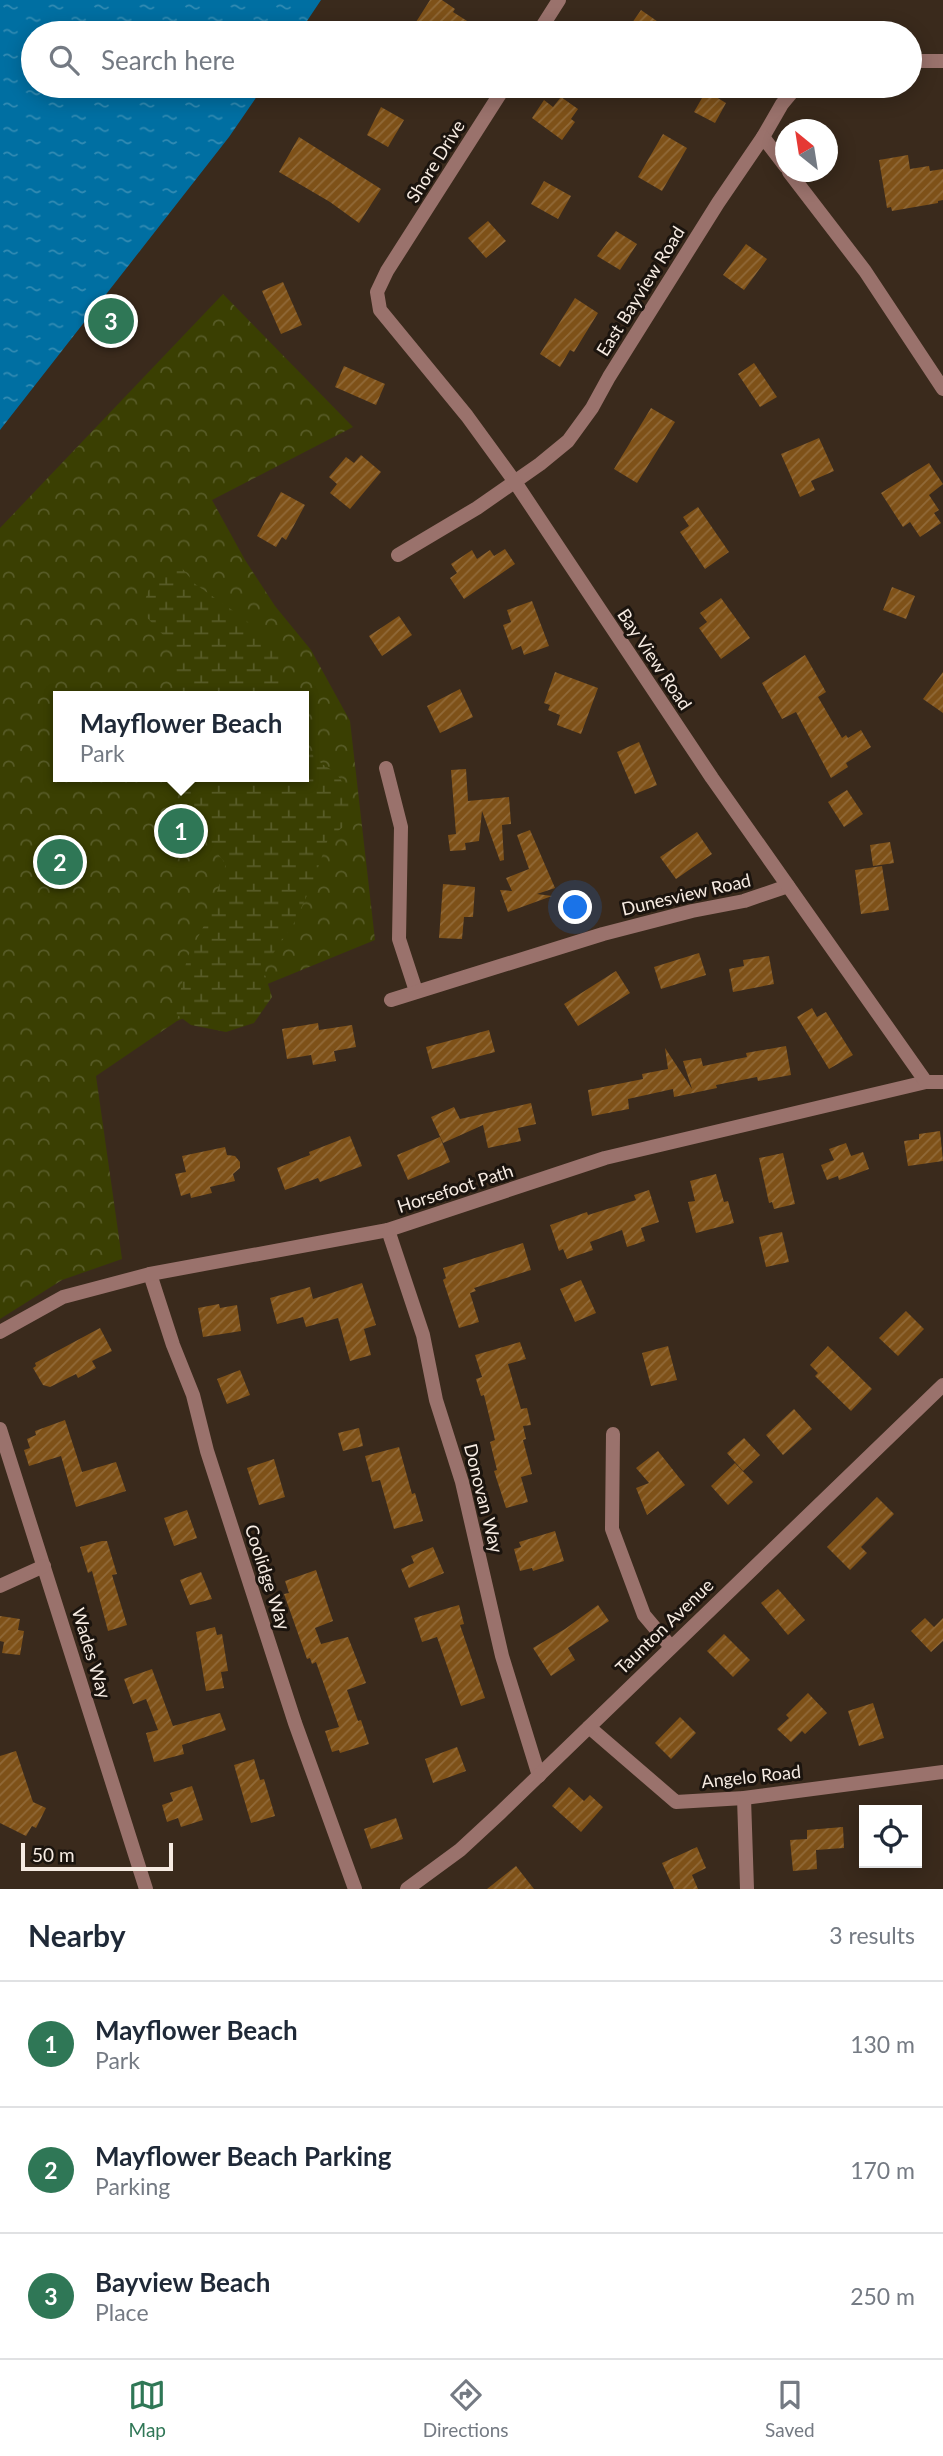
<!DOCTYPE html>
<style>
:root{--surface:#fff;--page:#f6f6f7;--text:#1f2937;--muted:#747a83;--line:#e0e1e3;--accent:#2f7756}
body{margin:0;font-family:Lato,sans-serif;background:var(--page);color:var(--text)}
.controls{position:absolute;right:21px;bottom:21px;display:grid;overflow:hidden;border-radius:0px;box-shadow:0 4px 18px #0003}
.controls button{width:63px;height:63px;display:grid;place-items:center;padding:0;border:0;border-bottom:2px solid var(--line);background:var(--surface);color:var(--text);font:35px sans-serif}
.compass{position:absolute;left:775px;top:119px;width:63px;height:63px;border-radius:50%;background:var(--surface);box-shadow:0 4px 18px #0003;rotate:330deg}
.scale{position:absolute;left:21px;bottom:18px;width:152px;box-sizing:border-box;padding-left:7px;border:4px solid #f6ebe2;border-top:0;font-size:19px;line-height:24px;white-space:nowrap;color:#f6ebe2;-webkit-text-stroke:5px #1b140e;paint-order:stroke}
.you{position:absolute;left:576px;top:908px;width:24px;height:24px;margin:-18px;border:5px solid #fff;border-radius:50%;background:#1a73e8;box-shadow:0 0 0 10px #1a73e833}
.badge{display:grid;place-items:center;width:46px;height:46px;border-radius:50%;background:var(--accent);color:#fff;font-size:23px;font-weight:700}
.pin{position:absolute;translate:-50% -50%;border:4px solid #fff;box-shadow:0 2px 7px #0006}
.popup{position:absolute;left:53px;top:691px;width:256px;height:91px;box-sizing:border-box;display:grid;place-content:center;border-radius:0px;background:var(--surface);filter:drop-shadow(0 2px 5px #0005);font-size:23px;white-space:nowrap;color:var(--muted)}
.popup b{font-size:26px;color:var(--text)}
.popup::after{content:'';position:absolute;left:50%;top:100%;margin-left:-14px;border:14px solid transparent;border-top-color:var(--surface)}
.list{margin:0;padding:0;list-style:none}
h2{display:flex;justify-content:space-between;align-items:center;height:91px;margin:0;padding:0 28px;font-size:30px}
h2 small{font-size:23px;font-weight:400;color:var(--muted)}
.list li{display:grid;grid-template-columns:46px 1fr auto;gap:21px;align-items:center;box-sizing:border-box;height:126px;padding:0 28px;border-top:2px solid var(--line)}
.list b{display:block;font-size:26px;white-space:nowrap}
.list p{margin:0;font-size:23px;white-space:nowrap;color:var(--muted)}
.list em{font-size:23px;font-style:normal;color:var(--muted)}
.icon{flex:none;width:38px;height:38px;fill:none;stroke:currentColor;stroke-width:2;stroke-linecap:round;stroke-linejoin:round}
.map{position:relative;flex:none;width:943px;height:1889px;overflow:hidden}
.search{position:absolute;background:var(--surface);box-shadow:0 4px 18px #0003;left:21px;right:21px;top:21px;height:77px;display:flex;align-items:center;gap:18px;box-sizing:border-box;padding:0 24px;border-radius:38px;color:var(--muted);font-size:26px}
.sheet{height:469px;background:var(--surface)}
nav{display:flex;justify-content:space-around;align-items:center;box-sizing:border-box;height:98px;border-top:2px solid var(--line);background:var(--surface);font-size:19px;color:var(--muted)}
nav a{display:grid;justify-items:center;gap:4px}
nav .on{color:var(--accent)}
.map>svg:first-child{display:block}
.forest{fill:url(#forest-crowns);fill-rule:evenodd}
.wetland{fill:url(#wetland-marsh)}
.water{fill:url(#water-ripples)}
.building{fill:url(#building-hatch)}
.lines{fill:none;stroke-linecap:round;stroke-linejoin:round}
.minor{stroke:#9a726c;stroke-width:14}
.tertiary{stroke:#9a726c;stroke-width:14}
.labels{text-anchor:middle;dominant-baseline:central;stroke-width:6;stroke-linejoin:round;paint-order:stroke}
.street-label{font-size:18px;fill:#f6ebe2;stroke:#1b140e}
</style>
<div class="map">
<svg width="943" height="1889" viewBox="0 0 943 1889">
<defs>
<pattern id="forest-crowns" width="20" height="18" patternUnits="userSpaceOnUse" patternTransform="scale(1.75)"><rect width="20" height="18" fill="#3a3f02"/><path d="M2 6a3 3 0 1 1 6 0M12 15a3 3 0 1 1 6 0" fill="none" stroke="#575b27"/></pattern>
<pattern id="wetland-marsh" width="20" height="14" patternUnits="userSpaceOnUse" patternTransform="scale(1.75)"><rect width="20" height="14" fill="#3a3f02"/><path d="M1 5h8M5 5V1M11 12h8M15 12V8" fill="none" stroke="#575b27"/></pattern>
<pattern id="water-ripples" width="26" height="14" patternUnits="userSpaceOnUse" patternTransform="scale(1.75)"><rect width="26" height="14" fill="#006fa2"/><path d="M2 4q2-2 4 0t4 0M15 11q2-2 4 0t4 0" fill="none" stroke="#328bb3"/></pattern>
<pattern id="building-hatch" width="6" height="6" patternUnits="userSpaceOnUse" patternTransform="scale(1.75)"><rect width="6" height="6" fill="#7e5118"/><path d="M-1 1l2-2M0 6l6-6M5 7l2-2" fill="none" stroke="#916a39"/></pattern>
</defs>
<rect width="100%" height="100%" fill="#3a2a1c"/>
<!-- forest -->
<path class="forest" d="M223,294L353,427L212,500L245,560L275,606L311,650L350,721L375,940L177,1021L96,1076L122,1259L62,1280L0,1319V528ZM58,696H304V777H58Z"/>
<!-- wetland -->
<g class="wetland">
<polygon points="177,562 195,584 242,617 280,650 282,677 278,696 173,696 176,684 176,649 141,611 149,589"/>
<polygon points="304,746 322,764 335,772 352,795 350,812 343,827 328,839 312,885 293,925 263,968 272,997 254,1023 226,1032 191,1025 176,1014 187,958 210,914 226,864 203,835 178,777 304,777"/>
</g>
<!-- water -->
<polygon class="water" points="0,0 321,0 299,33 33,33 33,86 264,86 229,137 0,430"/>
<!-- building -->
<g class="building">
<polygon points="430,0 442,0 455,9 453,12 486,33 455,33 445,26 440,33 409,33"/>
<polygon points="641,10 674,33 625,33"/>
<polygon points="706,91 726,103 715,123 694,112"/>
<polygon points="561,97 578,109 571,119 575,122 562,140 532,118 544,100 553,107"/>
<polygon points="381,107 404,120 388,147 367,135"/>
<polygon points="663,134 687,148 662,191 638,177"/>
<polygon points="299,137 381,189 359,223 330,202 279,172"/>
<polygon points="908,155 910,169 929,166 930,171 943,169 943,200 938,201 938,203 892,211 891,207 887,208 879,160"/>
<polygon points="544,181 571,196 558,219 531,204"/>
<polygon points="488,221 506,241 486,258 468,238"/>
<polygon points="616,231 637,244 620,270 597,256"/>
<polygon points="746,244 767,259 744,290 723,275"/>
<polygon points="283,282 302,325 281,334 262,291"/>
<polygon points="575,298 598,313 574,352 570,350 560,367 540,354"/>
<polygon points="754,363 777,397 760,407 738,374"/>
<polygon points="344,366 385,384 376,405 335,387"/>
<polygon points="651,408 675,422 637,483 614,469"/>
<polygon points="819,438 834,471 811,481 815,490 800,497 781,454"/>
<polygon points="361,455 381,472 350,509 330,493 337,484 329,477 346,457 354,463"/>
<polygon points="929,463 943,484 929,495 939,510 934,513 941,523 920,537 910,522 903,527 881,493"/>
<polygon points="281,492 305,505 286,540 282,537 276,547 257,536"/>
<polygon points="698,507 729,552 705,569 680,532 689,526 683,517"/>
<polygon points="505,549 515,564 464,599 450,578 457,573 451,564 472,550 477,559 490,550 494,556"/>
<polygon points="892,587 915,596 906,619 883,610"/>
<polygon points="721,598 750,638 721,659 699,628 707,622 700,613"/>
<polygon points="532,601 549,646 524,655 521,646 512,650 503,625 511,622 507,610"/>
<polygon points="399,616 412,635 382,656 369,636"/>
<polygon points="805,655 826,692 818,697 842,738 846,735 848,738 861,730 871,747 846,763 848,767 831,778 796,712 782,719 762,683"/>
<polygon points="555,672 598,688 581,734 557,725 560,715 548,710 550,705 544,703"/>
<polygon points="943,672 943,713 923,699"/>
<polygon points="460,689 473,717 440,733 427,706"/>
<polygon points="639,742 657,785 635,794 617,752"/>
<polygon points="466,769 468,801 509,797 511,824 502,825 504,860 500,861 482,811 479,841 465,843 466,850 450,851 448,835 456,834 451,770"/>
<polygon points="847,790 863,814 844,827 828,802"/>
<polygon points="530,830 555,888 537,894 552,896 508,912 500,890 512,891 506,878 529,869 517,835"/>
<polygon points="697,832 712,854 676,879 660,857"/>
<polygon points="890,842 894,863 873,866 870,845"/>
<polygon points="882,866 889,910 861,914 855,870"/>
<polygon points="443,884 475,887 473,917 464,917 462,939 439,938"/>
<polygon points="699,953 706,975 661,989 654,967"/>
<polygon points="769,956 774,984 733,992 729,969 744,966 743,960"/>
<polygon points="616,971 630,993 578,1026 564,1004"/>
<polygon points="812,1008 817,1017 826,1012 853,1055 829,1069 797,1017"/>
<polygon points="318,1023 319,1030 352,1025 356,1047 334,1051 336,1061 313,1065 311,1055 287,1059 282,1029"/>
<polygon points="489,1030 495,1052 432,1069 426,1047"/>
<polygon points="786,1046 791,1075 758,1081 757,1077 716,1085 717,1088 674,1097 673,1089 628,1099 629,1109 592,1116 588,1090 643,1079 642,1074 668,1069 665,1048 692,1089 683,1061 701,1058 703,1066 747,1057 746,1053"/>
<polygon points="531,1103 536,1124 518,1128 521,1141 488,1148 483,1125 443,1143 431,1117 454,1107 460,1119"/>
<polygon points="940,1131 943,1161 908,1166 904,1141 919,1139 919,1134"/>
<polygon points="350,1136 362,1166 320,1182 318,1178 285,1190 277,1168 310,1155 309,1152"/>
<polygon points="440,1137 450,1162 408,1180 397,1155"/>
<polygon points="846,1143 851,1156 863,1152 869,1169 839,1180 838,1176 827,1180 821,1165 834,1160 829,1149"/>
<polygon points="225,1147 227,1155 235,1156 240,1162 240,1168 233,1174 235,1181 210,1187 212,1193 191,1198 190,1193 181,1196 175,1174 186,1172 182,1156"/>
<polygon points="783,1153 795,1204 774,1209 772,1202 769,1203 759,1158"/>
<polygon points="716,1174 724,1202 728,1201 734,1223 696,1233 688,1202 695,1201 690,1181"/>
<polygon points="649,1190 659,1222 641,1228 645,1241 627,1247 622,1230 590,1242 593,1250 567,1259 563,1249 559,1251 550,1225 587,1212 588,1215 636,1200 634,1195"/>
<polygon points="782,1232 789,1262 766,1267 759,1237"/>
<polygon points="523,1243 531,1270 474,1288 476,1291 470,1293 479,1322 459,1328 443,1280 446,1278 443,1268"/>
<polygon points="581,1280 596,1313 575,1322 560,1289"/>
<polygon points="362,1283 376,1325 364,1329 371,1355 350,1361 338,1318 306,1327 303,1317 277,1324 270,1298 310,1287 313,1299"/>
<polygon points="219,1304 220,1308 237,1305 241,1331 203,1337 198,1308"/>
<polygon points="906,1311 924,1329 898,1356 879,1338"/>
<polygon points="100,1328 112,1351 92,1361 96,1368 78,1378 76,1374 50,1387 43,1385 33,1368 36,1366 35,1363"/>
<polygon points="520,1342 526,1359 508,1364 521,1409 527,1408 531,1425 523,1426 526,1439 523,1440 532,1474 521,1477 528,1502 506,1508 494,1471 497,1470 490,1442 495,1440 484,1395 481,1396 476,1379 482,1377 475,1355"/>
<polygon points="668,1346 677,1380 651,1386 642,1353"/>
<polygon points="828,1346 872,1389 851,1411 815,1376 818,1373 810,1365"/>
<polygon points="240,1370 250,1395 227,1404 217,1379"/>
<polygon points="794,1409 812,1429 783,1455 766,1435"/>
<polygon points="65,1420 82,1472 116,1462 126,1491 76,1507 61,1456 29,1466 24,1450 30,1448 27,1439 36,1435 35,1431"/>
<polygon points="359,1428 363,1446 343,1451 338,1433"/>
<polygon points="744,1438 760,1455 743,1471 727,1453"/>
<polygon points="399,1447 412,1494 415,1493 423,1521 394,1529 380,1480 372,1482 365,1456"/>
<polygon points="658,1451 685,1485 647,1515 636,1488 649,1483 636,1468"/>
<polygon points="274,1459 285,1497 259,1505 247,1468"/>
<polygon points="735,1463 753,1482 728,1505 711,1486"/>
<polygon points="877,1497 894,1514 861,1547 867,1553 850,1570 827,1547"/>
<polygon points="187,1510 197,1538 174,1546 164,1518"/>
<polygon points="555,1531 564,1561 533,1571 532,1568 520,1571 514,1549 521,1547 519,1542"/>
<polygon points="102,1541 107,1541 117,1574 112,1575 127,1625 108,1631 92,1571 88,1573 80,1547"/>
<polygon points="433,1547 444,1573 409,1588 401,1569 414,1563 411,1556"/>
<polygon points="316,1570 333,1621 315,1628 321,1644 348,1637 366,1683 347,1690 358,1721 361,1720 369,1744 340,1753 339,1750 332,1752 325,1731 339,1727 316,1662 312,1664 310,1658 307,1659 284,1594 289,1593 285,1581"/>
<polygon points="201,1572 212,1599 190,1605 180,1580"/>
<polygon points="778,1589 805,1620 788,1635 761,1603"/>
<polygon points="459,1605 464,1624 460,1625 485,1698 461,1706 437,1637 422,1642 414,1618"/>
<polygon points="598,1605 609,1621 568,1648 575,1660 551,1676 533,1648 565,1629"/>
<polygon points="0,1616 20,1619 18,1630 24,1631 20,1655 2,1653 4,1642 0,1641"/>
<polygon points="925,1618 934,1627 943,1618 943,1641 931,1652 911,1631"/>
<polygon points="215,1627 217,1635 222,1634 228,1671 221,1672 224,1688 206,1691 196,1632"/>
<polygon points="724,1634 750,1660 733,1677 707,1651"/>
<polygon points="152,1669 173,1726 220,1713 226,1730 182,1745 184,1754 154,1762 146,1733 158,1730 146,1699 133,1704 124,1679"/>
<polygon points="808,1693 827,1713 805,1734 802,1731 791,1742 777,1729 789,1718 786,1715"/>
<polygon points="873,1703 884,1738 859,1746 848,1711"/>
<polygon points="680,1717 696,1733 671,1759 655,1743"/>
<polygon points="457,1747 466,1771 433,1783 425,1759"/>
<polygon points="16,1751 33,1802 46,1808 36,1828 32,1826 26,1836 0,1823 0,1756"/>
<polygon points="254,1759 260,1780 264,1779 275,1816 251,1823 234,1765"/>
<polygon points="192,1786 203,1820 181,1827 178,1818 167,1822 162,1805 173,1801 170,1793"/>
<polygon points="569,1787 584,1801 590,1795 603,1807 581,1832 552,1806"/>
<polygon points="396,1818 403,1839 371,1849 364,1829"/>
<polygon points="843,1827 844,1848 816,1850 817,1869 793,1871 790,1840 807,1839 807,1830"/>
<polygon points="697,1847 706,1868 692,1875 698,1889 674,1889 662,1863"/>
<polygon points="516,1866 534,1889 487,1889"/>
</g>
<g class="lines">
<!-- minor -->
<g class="minor">
<polyline points="910,61 943,61"/>
<polyline points="763,137 782,104 797,86"/>
<polyline points="789,172 865,271 943,389"/>
<polyline points="398,555 477,508 540,464 568,441 592,408 609,377 718,203 763,137 786,167"/>
<polyline points="386,768 401,827 399,939 416,991"/>
<polyline points="391,1000 603,934 692,911 744,901 788,886"/>
<polyline points="388,1230 423,1335 436,1400 462,1482 502,1656 539,1776"/>
<polyline points="150,1274 173,1345 193,1395 207,1451 295,1723 355,1889"/>
<polyline points="0,1332 63,1297 150,1274 388,1230 605,1158 926,1082"/>
<polyline points="0,1429 146,1889"/>
<polyline points="613,1434 612,1529 644,1615 671,1647"/>
<polyline points="0,1586 44,1566"/>
<polyline points="589,1727 676,1802 744,1798 943,1772"/>
<polyline points="744,1798 747,1889"/>
<polyline points="407,1889 460,1850 500,1813 943,1385"/>
</g>
<!-- tertiary -->
<g class="tertiary">
<polyline points="538,33 559,0"/>
<polyline points="505,86 387,271 377,292 380,310 467,416 515,482 712,778 926,1082 943,1082"/>
</g>
</g>
<g class="labels">
<!-- street labels -->
<g class="street-label">
<text transform="translate(435 161) rotate(-58)">Shore Drive</text>
<text transform="translate(640 291) rotate(-58)">East Bayview Road</text>
<text transform="translate(655 659) rotate(56)">Bay View Road</text>
<text transform="translate(686 894) rotate(-13)">Dunesview Road</text>
<text transform="translate(455 1188) rotate(-18)">Horsefoot Path</text>
<text transform="translate(484 1498) rotate(76)">Donovan Way</text>
<text transform="translate(268 1577) rotate(72)">Coolidge Way</text>
<text transform="translate(664 1626) rotate(-44)">Taunton Avenue</text>
<text transform="translate(92 1653) rotate(73)">Wades Way</text>
<text transform="translate(751 1776) rotate(-6)">Angelo Road</text>
</g>
</g>
</svg>
<div class="controls">
<button><svg class="icon" aria-label="locate" viewBox="0 0 24 24"><circle cx="12" cy="12" r="6"/><path d="M12 2v4M12 18v4M2 12h4M18 12h4"/></svg></button>
</div>
<svg class="compass" viewBox="-18 -18 36 36"><path d="M0-13l5 13h-10z" fill="#e53935"/><path d="M0 13l5-13h-10z" fill="#747a83"/></svg>
<div class="scale">50 m</div>
<div class="you"></div>
<div class="pin badge" style="left:181px;top:831px">1</div>
<div class="popup"><b>Mayflower Beach</b>Park</div>
<div class="pin badge" style="left:60px;top:862px">2</div>
<div class="pin badge" style="left:111px;top:321px">3</div>
<div class="search"><svg class="icon" aria-label="search" viewBox="0 0 24 24"><circle cx="10" cy="10" r="6"/><path d="M15 15l6 6"/></svg>Search here</div>
</div>
<section class="sheet">
<h2>Nearby<small>3 results</small></h2>
<ul class="list">
<li><span class="badge">1</span><div><b>Mayflower Beach</b><p>Park</p></div><em>130 m</em></li>
<li><span class="badge">2</span><div><b>Mayflower Beach Parking</b><p>Parking</p></div><em>170 m</em></li>
<li><span class="badge">3</span><div><b>Bayview Beach</b><p>Place</p></div><em>250 m</em></li>
</ul>
</section>
<nav>
<a class="on"><svg class="icon" aria-label="map" viewBox="0 0 24 24"><path d="M3 6l6-2 6 2 6-2v14l-6 2-6-2-6 2zM9 4v14M15 6v14"/></svg>Map</a>
<a><svg class="icon" aria-label="directions" viewBox="0 0 24 24"><path d="M12 3l9 9-9 9-9-9zM9 14v-3h6M13 9l2 2-2 2"/></svg>Directions</a>
<a><svg class="icon" aria-label="saved" viewBox="0 0 24 24"><path d="M7 4h10v16l-5-4-5 4z"/></svg>Saved</a>
</nav>
